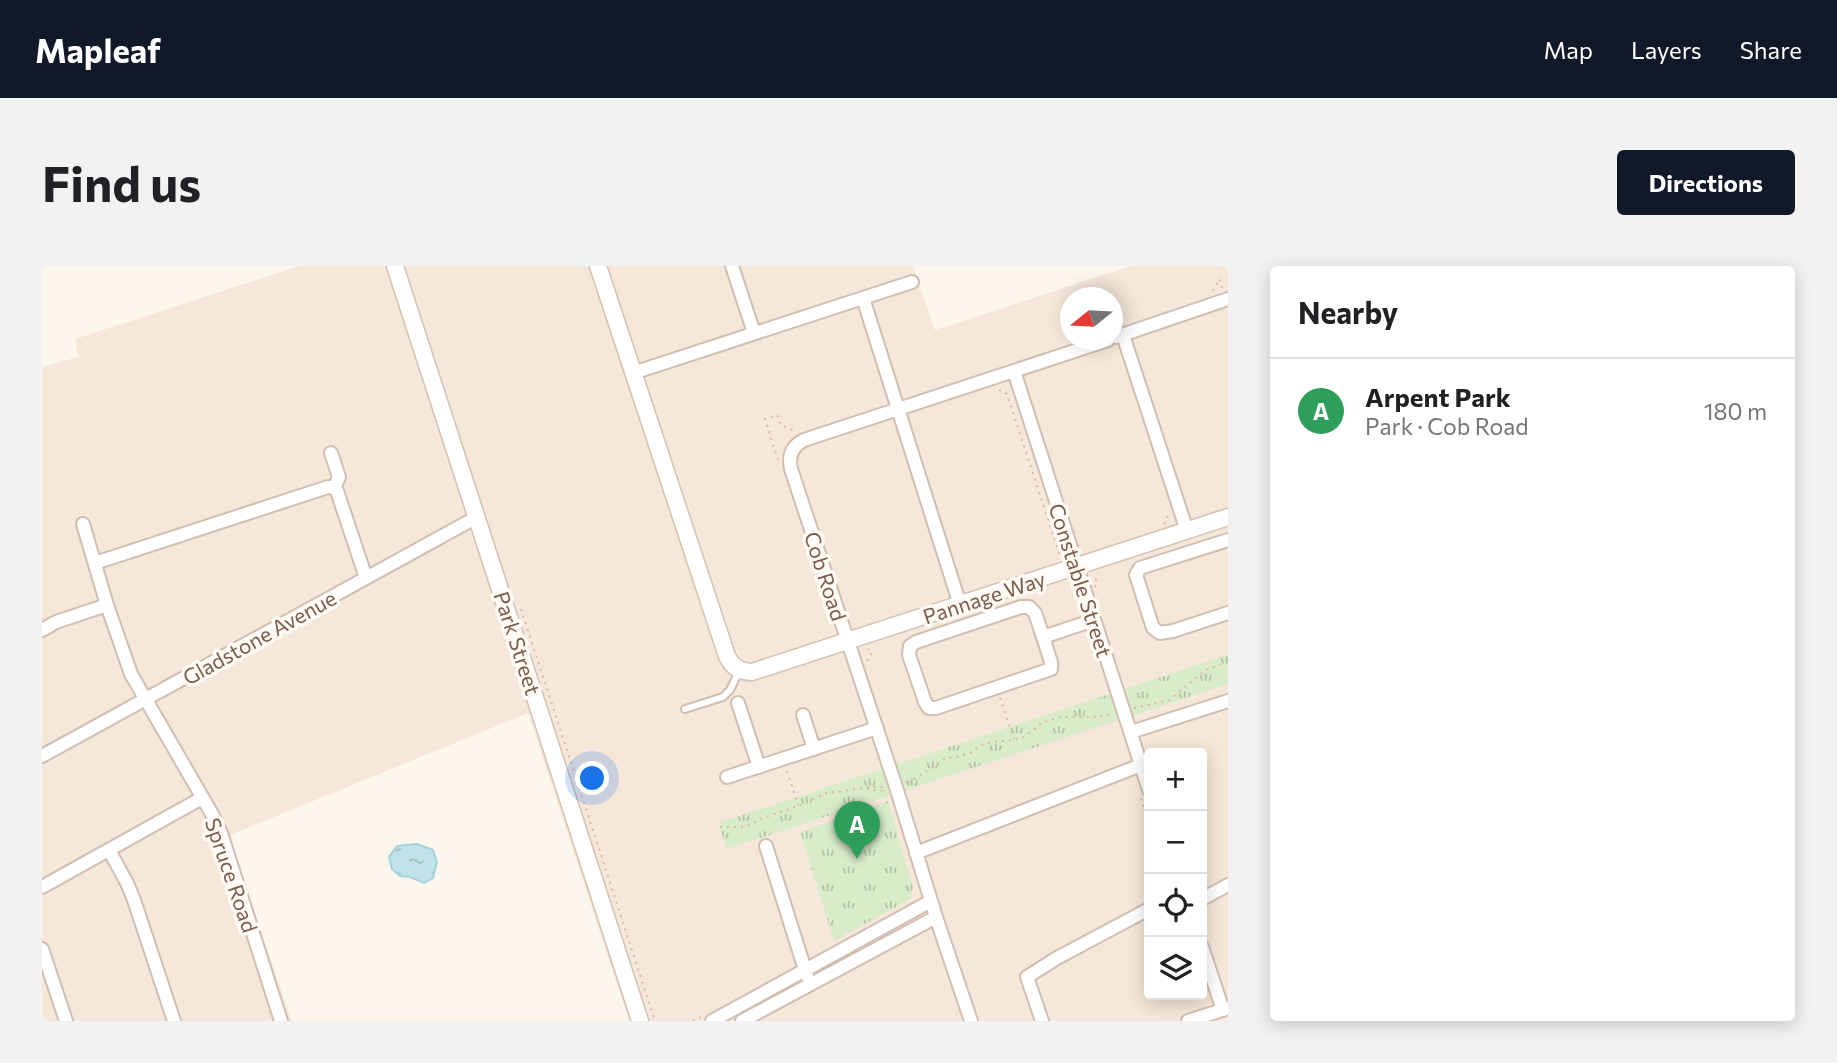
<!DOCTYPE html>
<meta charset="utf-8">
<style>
:root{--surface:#fff;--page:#f2f2f2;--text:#202124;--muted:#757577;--line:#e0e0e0;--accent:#111827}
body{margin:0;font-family:Commissioner,sans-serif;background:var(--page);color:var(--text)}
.controls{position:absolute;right:21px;bottom:21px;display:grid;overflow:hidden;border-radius:7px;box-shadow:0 4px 18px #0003}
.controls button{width:63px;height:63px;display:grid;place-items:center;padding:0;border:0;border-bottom:2px solid var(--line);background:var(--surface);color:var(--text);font:35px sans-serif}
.compass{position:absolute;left:1018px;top:21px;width:63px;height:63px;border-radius:50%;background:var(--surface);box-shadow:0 4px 18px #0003;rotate:252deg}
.you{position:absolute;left:551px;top:513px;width:24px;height:24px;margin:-18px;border:5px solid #fff;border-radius:50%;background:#1a73e8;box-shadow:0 0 0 10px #1a73e833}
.badge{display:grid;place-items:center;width:46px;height:46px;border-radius:50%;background:var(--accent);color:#fff;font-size:23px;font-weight:700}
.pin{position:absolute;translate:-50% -58px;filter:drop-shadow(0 2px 4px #0008)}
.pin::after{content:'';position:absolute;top:37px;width:24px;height:21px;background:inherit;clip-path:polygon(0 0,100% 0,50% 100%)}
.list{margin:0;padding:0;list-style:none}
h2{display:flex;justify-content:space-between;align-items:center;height:91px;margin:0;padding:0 28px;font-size:30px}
h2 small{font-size:23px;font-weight:400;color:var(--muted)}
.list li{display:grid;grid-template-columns:46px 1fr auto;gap:21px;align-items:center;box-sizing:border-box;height:105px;padding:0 28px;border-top:2px solid var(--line)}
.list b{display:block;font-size:26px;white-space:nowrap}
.list p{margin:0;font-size:23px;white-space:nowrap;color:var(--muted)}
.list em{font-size:23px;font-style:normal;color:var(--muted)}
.icon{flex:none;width:38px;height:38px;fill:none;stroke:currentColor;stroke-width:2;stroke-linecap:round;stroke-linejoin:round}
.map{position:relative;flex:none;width:1186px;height:755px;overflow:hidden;border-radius:7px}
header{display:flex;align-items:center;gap:42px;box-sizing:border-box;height:98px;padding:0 35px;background:var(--accent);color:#fff}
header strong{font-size:33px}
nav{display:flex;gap:38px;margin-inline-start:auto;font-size:24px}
.intro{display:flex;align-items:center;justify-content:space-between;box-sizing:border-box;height:168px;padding:0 42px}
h1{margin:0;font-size:49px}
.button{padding:18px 32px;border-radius:7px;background:var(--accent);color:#fff;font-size:24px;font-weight:700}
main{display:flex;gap:42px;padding:0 42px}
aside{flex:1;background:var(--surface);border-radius:7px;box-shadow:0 4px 18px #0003}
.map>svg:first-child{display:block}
.residential{fill:#f5e8da;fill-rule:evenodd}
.grass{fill:url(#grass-tufts)}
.water{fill:url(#water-ripples);stroke:#a5d3da;stroke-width:2}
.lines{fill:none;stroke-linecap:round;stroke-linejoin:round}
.lane-casing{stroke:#d1beb0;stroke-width:10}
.street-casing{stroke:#d1beb0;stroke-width:16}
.secondary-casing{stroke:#d6c0b0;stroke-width:19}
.path{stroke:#d9b8a5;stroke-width:2;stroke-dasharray:2 5;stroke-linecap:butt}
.lane{stroke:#fff;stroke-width:6}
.street{stroke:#fff;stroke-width:12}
.secondary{stroke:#fff;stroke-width:16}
.labels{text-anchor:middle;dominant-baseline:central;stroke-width:7;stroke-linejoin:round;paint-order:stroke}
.street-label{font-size:21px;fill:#7a5c4d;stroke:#fffaf3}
</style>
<header>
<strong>Mapleaf</strong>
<nav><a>Map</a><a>Layers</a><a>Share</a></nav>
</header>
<div class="intro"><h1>Find us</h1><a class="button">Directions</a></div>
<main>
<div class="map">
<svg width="1186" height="755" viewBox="0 0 1186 755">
<defs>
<pattern id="grass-tufts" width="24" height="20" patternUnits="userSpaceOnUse" patternTransform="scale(1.75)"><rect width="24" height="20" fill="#d8ecc9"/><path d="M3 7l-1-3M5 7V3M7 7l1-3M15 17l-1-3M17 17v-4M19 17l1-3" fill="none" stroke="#b4c2a5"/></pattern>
<pattern id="water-ripples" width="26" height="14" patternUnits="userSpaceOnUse" patternTransform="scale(1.75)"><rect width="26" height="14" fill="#bfe3e8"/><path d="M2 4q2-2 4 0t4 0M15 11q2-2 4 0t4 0" fill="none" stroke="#a0bbbe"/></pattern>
</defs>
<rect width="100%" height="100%" fill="#fdf6ec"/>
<!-- residential -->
<path class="residential" d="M257,0H871L893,64L1089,0H1186V755H587L486,447L186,570L250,755H0V101L36,91L33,73ZM1028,32H1070V74H1028ZM1107,487H1160V729H1107Z"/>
<!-- grass -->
<g class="grass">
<polygon points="1186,389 1186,418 685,583 676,557"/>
<polygon points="846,535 871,621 867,634 792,675 758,566"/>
</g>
<!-- water -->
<polygon class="water" points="375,578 391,584 395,596 391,612 382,617 368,611 358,610 350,603 347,591 355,580"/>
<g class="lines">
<!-- lane casing -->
<g class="lane-casing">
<polyline id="lane" points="643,443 681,431 688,424 697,405"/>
</g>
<!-- street casing -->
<g class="street-casing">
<g id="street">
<polyline points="690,0 712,67"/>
<polyline points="821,32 918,339"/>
<polyline points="1081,69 1145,265"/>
<polyline points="1074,71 1186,33"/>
<polyline points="972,105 1107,524"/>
<polyline points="591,107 870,16"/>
<polyline points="289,187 297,211 292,222"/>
<polyline points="41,258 65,339 89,408 170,548 179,567 239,755"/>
<polyline points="1186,274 1098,302 1094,309 1111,362 1118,367 1131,365 1186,347"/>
<polyline points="53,297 286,221 292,222 295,225 324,312"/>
<polyline points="0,364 14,356 65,339"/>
<polyline points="1001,371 1009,396 1009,403 894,442 887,442 883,436 867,389 868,380 874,376 979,341 987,341 993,347 1001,371 1052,354"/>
<polyline points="696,437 717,501"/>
<polyline points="761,449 772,483"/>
<polyline points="1089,466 1186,435"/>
<polyline points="0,490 435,251"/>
<polyline points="685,511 835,462"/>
<polyline points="724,580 765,710"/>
<polyline points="67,584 85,617 92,634 132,755"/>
<polyline points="874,587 1099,499"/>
<polyline points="0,621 160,532"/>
<polyline points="1160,633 1186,619"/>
<polyline points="1160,681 1181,744"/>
<polyline points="0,683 24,755"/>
<polyline points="670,755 889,635"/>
<polyline points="700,755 894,651"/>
<path d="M929,755L894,651L854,521L749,203C746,190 750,180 762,174L1066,74"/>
<polyline points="1000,755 985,711 1015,692 1107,643"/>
<polyline points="1146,755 1186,742"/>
</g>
</g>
<!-- secondary casing -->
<g class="secondary-casing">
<g id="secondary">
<polyline points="353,0 598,755"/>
<path d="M556,0L685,390C690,401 698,406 710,406L1186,251"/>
</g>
</g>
<!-- path -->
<g class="path">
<polyline points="1171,25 1177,13 1180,22"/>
<polyline points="957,124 965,128 1018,290"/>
<polyline points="736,194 723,153 735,149 739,159 753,165"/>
<polyline points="1122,258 1127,247"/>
<polyline points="1053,321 1055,316 1053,310"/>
<polyline points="479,343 613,755"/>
<polyline points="825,395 830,387 826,383"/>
<polyline points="958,432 972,473"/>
<polyline points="1092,442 1127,434 1164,404 1186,396"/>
<polyline points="745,505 756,539"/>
<polyline points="866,517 904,492 915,491 928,487 938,480 949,476 972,474 982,471 1000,457 1017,451 1051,451 1070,448"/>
<polyline points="825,522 836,525 844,524"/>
<polyline points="1099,532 1107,557"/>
<polyline points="678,561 702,561 724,551 756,540 785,527 831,521 841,521"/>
<polyline points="651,755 660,751"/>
</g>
<!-- lane -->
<use href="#lane" class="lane"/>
<!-- street -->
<use href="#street" class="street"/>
<!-- secondary -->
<use href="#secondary" class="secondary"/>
</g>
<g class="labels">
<!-- street labels -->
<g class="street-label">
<text transform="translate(784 310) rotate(72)">Cob Road</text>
<text transform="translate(1039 314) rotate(72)">Constable Street</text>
<text transform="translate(942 331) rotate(-18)">Pannage Way</text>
<text transform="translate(217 371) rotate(-29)">Gladstone Avenue</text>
<text transform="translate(476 377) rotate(72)">Park Street</text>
<text transform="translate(190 609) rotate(71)">Spruce Road</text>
</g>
</g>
</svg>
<div class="controls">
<button>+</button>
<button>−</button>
<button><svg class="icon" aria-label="locate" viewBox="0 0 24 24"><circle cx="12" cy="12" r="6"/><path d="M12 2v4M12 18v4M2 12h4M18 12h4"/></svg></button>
<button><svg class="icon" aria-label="layers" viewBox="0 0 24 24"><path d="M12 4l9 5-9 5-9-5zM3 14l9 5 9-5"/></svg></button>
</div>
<svg class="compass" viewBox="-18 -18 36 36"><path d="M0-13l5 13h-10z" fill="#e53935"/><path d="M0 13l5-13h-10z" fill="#757577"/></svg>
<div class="you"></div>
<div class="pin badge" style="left:815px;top:593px;background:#2e9e5b">A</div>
</div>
<aside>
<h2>Nearby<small></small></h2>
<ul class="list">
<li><span class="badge" style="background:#2e9e5b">A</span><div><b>Arpent Park</b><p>Park · Cob Road</p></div><em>180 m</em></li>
</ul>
</aside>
</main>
